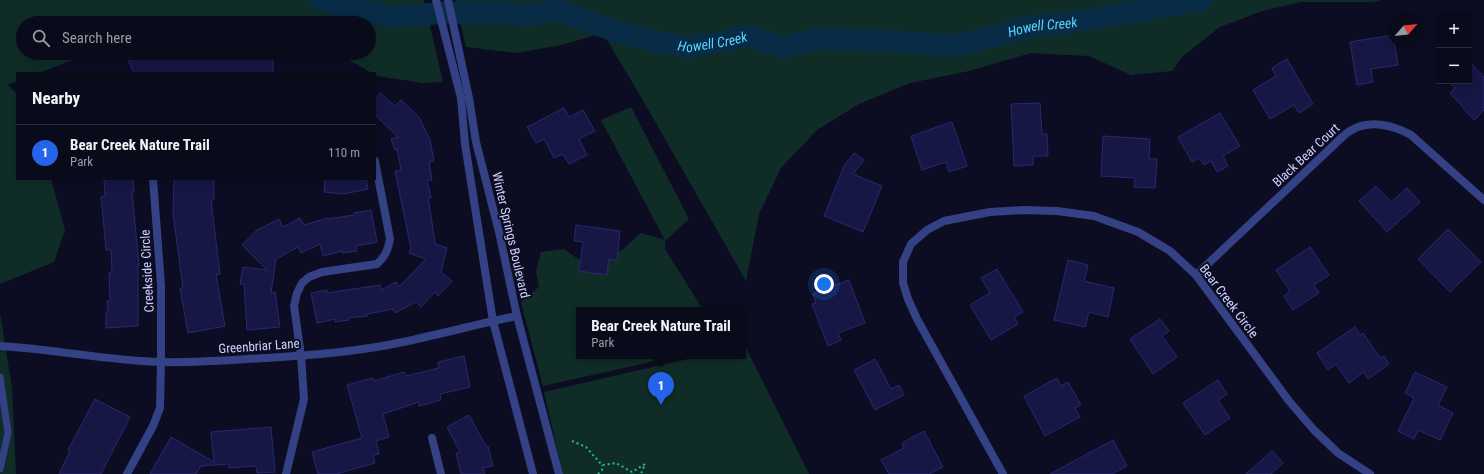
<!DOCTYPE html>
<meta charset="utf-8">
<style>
:root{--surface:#090a1a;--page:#171827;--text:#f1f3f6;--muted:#999aa2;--line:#292b39;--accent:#2563eb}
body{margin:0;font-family:"Roboto Condensed",sans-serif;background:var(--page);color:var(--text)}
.controls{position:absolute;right:12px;top:12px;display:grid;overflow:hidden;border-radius:0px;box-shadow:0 2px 10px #0003}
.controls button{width:36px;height:36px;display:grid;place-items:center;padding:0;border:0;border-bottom:1px solid var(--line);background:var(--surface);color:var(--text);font:20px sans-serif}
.compass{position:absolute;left:1388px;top:12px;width:36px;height:36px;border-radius:50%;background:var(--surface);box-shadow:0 2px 10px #0003;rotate:62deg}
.you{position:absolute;left:824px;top:284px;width:14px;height:14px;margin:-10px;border:3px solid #fff;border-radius:50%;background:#1a73e8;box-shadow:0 0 0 6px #1a73e833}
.badge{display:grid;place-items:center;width:26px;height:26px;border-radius:50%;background:var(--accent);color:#fff;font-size:13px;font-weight:700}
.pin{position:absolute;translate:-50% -33px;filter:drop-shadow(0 1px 2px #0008)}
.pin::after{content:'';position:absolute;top:21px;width:14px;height:12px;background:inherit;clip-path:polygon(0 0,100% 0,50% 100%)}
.popup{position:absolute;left:576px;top:307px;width:170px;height:52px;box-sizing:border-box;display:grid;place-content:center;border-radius:0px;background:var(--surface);filter:drop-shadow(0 1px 3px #0005);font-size:13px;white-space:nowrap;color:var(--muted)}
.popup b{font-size:15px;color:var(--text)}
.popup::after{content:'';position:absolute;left:50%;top:100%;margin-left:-8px;border:8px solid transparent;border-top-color:var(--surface)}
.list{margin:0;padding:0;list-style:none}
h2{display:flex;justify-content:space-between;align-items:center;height:52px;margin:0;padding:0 16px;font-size:17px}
h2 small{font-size:13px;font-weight:400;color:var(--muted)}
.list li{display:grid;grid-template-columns:26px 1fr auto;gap:12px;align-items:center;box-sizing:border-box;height:56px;padding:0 16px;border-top:1px solid var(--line)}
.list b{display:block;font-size:15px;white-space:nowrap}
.list p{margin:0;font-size:13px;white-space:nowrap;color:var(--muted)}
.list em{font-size:13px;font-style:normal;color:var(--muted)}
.icon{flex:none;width:22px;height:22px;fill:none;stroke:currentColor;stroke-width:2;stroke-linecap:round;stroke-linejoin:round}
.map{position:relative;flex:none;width:1484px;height:474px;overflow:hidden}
.search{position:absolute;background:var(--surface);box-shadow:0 2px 10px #0003;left:16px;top:16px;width:360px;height:44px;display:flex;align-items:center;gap:10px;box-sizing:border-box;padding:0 14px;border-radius:22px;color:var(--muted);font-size:15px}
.panel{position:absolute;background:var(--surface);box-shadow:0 2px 10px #0003;left:16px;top:72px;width:360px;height:108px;border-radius:0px}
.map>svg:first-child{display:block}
.green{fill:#0f2d26}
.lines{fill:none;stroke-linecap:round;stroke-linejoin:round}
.river{stroke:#082b46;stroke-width:22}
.building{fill:#171745;stroke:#282872}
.path{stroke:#27ba94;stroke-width:2;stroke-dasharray:2 3;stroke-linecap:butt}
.service{stroke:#344185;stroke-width:7}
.minor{stroke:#344185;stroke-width:8}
.tertiary{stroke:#344185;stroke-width:8}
.labels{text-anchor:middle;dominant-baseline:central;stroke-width:4;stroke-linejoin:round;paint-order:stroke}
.street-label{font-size:13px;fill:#ced2ff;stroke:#0c0d23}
.water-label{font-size:14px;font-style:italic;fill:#5cd4ff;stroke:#0c0d23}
</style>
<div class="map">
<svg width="1484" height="474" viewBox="0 0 1484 474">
<rect width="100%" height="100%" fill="#0c0d23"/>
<!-- green -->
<g class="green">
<polygon points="0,0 424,0 443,82 423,83 377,76 375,75 375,73 372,73 336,53 369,53 369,23 23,23 23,53 91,53 39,73 17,73 17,81 8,85 17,94 17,179 51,179 65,230 54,262 0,284"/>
<polygon points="455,0 1382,0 1372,2 1301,2 1262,11 1220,27 1183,56 1172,71 1131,75 1089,56 1031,53 969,71 910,83 859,104 817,130 781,168 759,214 746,281 641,97 603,33 561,45 517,53 466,47"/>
<polygon points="631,107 689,219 665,241 665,249 703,310 579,310 579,356 677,356 543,386 521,302 539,287 536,271 541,252 564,249 582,262 603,258 622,250 641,233 665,240 601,120"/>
<polygon points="0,313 12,388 16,474 0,474"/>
<polygon points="745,346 809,474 563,474 544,392 701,356 743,356 743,347"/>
</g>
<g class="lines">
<!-- river -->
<path class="river" id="s1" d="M320,0L354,9L395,17L440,13L489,12L531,15L557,10L617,32L663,43L689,47L728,41L747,36L785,47L816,39L890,41L957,46L1032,26L1069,23L1202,0"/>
</g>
<!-- building -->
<g class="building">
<polygon points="1393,35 1398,65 1371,69 1373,82 1357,85 1350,42"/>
<polygon points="143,53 146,58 162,53 273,53 273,73 134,73 128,60"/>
<polygon points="1287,59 1313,104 1299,113 1294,105 1270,119 1253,90 1276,76 1272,68"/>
<polygon points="1469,61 1484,77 1484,110 1474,120 1450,93 1455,88 1448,81 1469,81"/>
<polygon points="380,93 395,106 401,100 419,117 430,140 434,161 429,162 432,180 427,180 431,198 428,198 431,215 435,244 447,248 441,272 452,281 438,296 435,292 421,307 416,302 395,313 393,309 367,314 367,316 349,318 349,320 335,322 335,319 317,323 311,293 327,290 327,293 380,285 381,290 396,282 399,287 426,259 409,253 411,248 395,171 401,170 397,149 395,150 391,139 398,137 375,115 375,99"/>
<polygon points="1040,103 1042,134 1047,134 1048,156 1033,156 1033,165 1014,166 1011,104"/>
<polygon points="564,108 569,117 583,110 595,131 579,139 587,155 569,164 563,154 554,158 544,139 536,143 527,127"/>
<polygon points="1220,113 1240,146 1223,156 1228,166 1217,172 1211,161 1204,165 1199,158 1192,162 1178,137"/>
<polygon points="952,122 967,166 949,172 946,162 922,170 911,136"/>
<polygon points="1103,136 1150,139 1149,159 1157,159 1155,188 1134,187 1135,178 1101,176"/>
<polygon points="854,153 864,160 853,174 882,186 863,232 824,216 844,166"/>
<polygon points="104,179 133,179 134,191 132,191 139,266 138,266 138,326 106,328 106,312 108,311 107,301 110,301 109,273 112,272 111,250 106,250 103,216 101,197 105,196"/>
<polygon points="174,179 214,179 214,200 211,200 220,274 216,275 225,326 188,333 180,288 183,288 173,213"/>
<polygon points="325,179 366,179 368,189 343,194 324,192"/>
<polygon points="1376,186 1391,202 1407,188 1420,202 1387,232 1359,201"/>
<polygon points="371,210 377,242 356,246 357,251 342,253 342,251 323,256 320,244 301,253 298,247 276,259 271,293 275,292 280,327 247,330 244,284 240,284 243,267 267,270 242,245 257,230 279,219 283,227 300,218 304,225 328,218 328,219 354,215 354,213"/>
<polygon points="576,225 620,231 617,260 609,259 607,275 579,271 583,242 574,241"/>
<polygon points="1448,229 1481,262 1450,292 1418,259"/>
<polygon points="1310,247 1329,275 1314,285 1319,293 1293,310 1284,296 1290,291 1276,270"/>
<polygon points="1068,260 1088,265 1084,281 1114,288 1108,317 1089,312 1085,327 1054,320"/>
<polygon points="997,269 1023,312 1014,317 1018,324 991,340 970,305 990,293 981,278"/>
<polygon points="849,280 865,323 838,333 841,340 828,346 812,304 816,303 813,294"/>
<polygon points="1160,319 1169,331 1162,336 1177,357 1153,374 1130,339"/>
<polygon points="1355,327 1360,335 1363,333 1380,358 1384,356 1389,364 1368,379 1364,372 1349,383 1336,364 1328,370 1317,353"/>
<polygon points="464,356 470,387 440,394 441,400 419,406 419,402 383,414 389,437 376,441 379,454 373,455 375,463 336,474 318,474 312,452 362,438 347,385 373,378 374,381 404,372 406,376 439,368 438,362"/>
<polygon points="875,359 891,389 899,385 904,395 875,410 854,370"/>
<polygon points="1415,372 1447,387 1438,405 1453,413 1440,440 1418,430 1414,439 1398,431 1414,398 1405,393"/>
<polygon points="1057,378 1061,386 1068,382 1081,405 1075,408 1080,417 1045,436 1024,396"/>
<polygon points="1218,380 1227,394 1218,400 1230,418 1205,435 1183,403"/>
<polygon points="95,399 130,417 101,474 59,474 70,451 68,450"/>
<polygon points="469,415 486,446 488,446 493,466 483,468 485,474 461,474 456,453 460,452 447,427"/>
<polygon points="271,427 275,472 257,473 256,466 229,468 229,464 201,466 196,474 150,474 171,437 214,462 211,432"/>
<polygon points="924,431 943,467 929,474 889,474 881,460 904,448 902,443"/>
<polygon points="1113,440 1127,466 1112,474 1050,474"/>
<polygon points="1272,451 1283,463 1271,474 1246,474"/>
</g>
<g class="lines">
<!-- path -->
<g class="path">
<polyline points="572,441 586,447 602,465 616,463 632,472 645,464 641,474"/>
<polyline points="598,474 602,470 602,465"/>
</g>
<!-- service -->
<polyline class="service" points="0,377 8,433 0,469"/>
<!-- minor -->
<g class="minor">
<path d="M1196,275L1336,143C1340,139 1345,134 1350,131C1369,119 1393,125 1411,135L1484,200"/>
<polyline points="432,438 441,474"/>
<polyline points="127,474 153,426 160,408 161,362 161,285 153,179"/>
<path d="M286,474L304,399L301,356L294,306L297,293L302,283L309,277L322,272L377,264C385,257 388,250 390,239L375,161"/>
<polyline points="1003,474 917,319 908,299 903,283 903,262 911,244 927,230 944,221 990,212 1024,210 1057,211 1094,216 1138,232 1170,251 1196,275 1289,401 1313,429 1338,453 1370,474"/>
</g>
<!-- tertiary -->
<g class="tertiary">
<polyline points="436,0 461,98 465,144 493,321 533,474"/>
<polyline points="448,0 469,98 476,142 499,232 517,316 559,474"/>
<path d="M0,346C54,349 108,361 163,362C197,363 231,360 266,358C310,355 355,352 398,343C438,335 477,324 517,316"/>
</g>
</g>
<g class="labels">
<!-- street labels -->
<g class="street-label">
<text transform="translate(1306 155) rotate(-43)">Black Bear Court</text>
<text transform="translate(511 235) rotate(77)">Winter Springs Boulevard</text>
<text transform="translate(147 271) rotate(-93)">Creekside Circle</text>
<text transform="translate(1229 301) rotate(53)">Bear Creek Circle</text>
<text transform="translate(259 346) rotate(-4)">Greenbriar Lane</text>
</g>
<!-- water labels -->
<g class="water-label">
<text stroke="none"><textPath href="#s1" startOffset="737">Howell Creek</textPath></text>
<text stroke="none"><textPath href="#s1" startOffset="401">Howell Creek</textPath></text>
</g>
</g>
</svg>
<div class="controls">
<button>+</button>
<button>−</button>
</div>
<svg class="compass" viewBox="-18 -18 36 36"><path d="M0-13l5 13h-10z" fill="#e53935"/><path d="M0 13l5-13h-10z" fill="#999aa2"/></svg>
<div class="you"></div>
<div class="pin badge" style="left:661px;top:405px">1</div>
<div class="popup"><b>Bear Creek Nature Trail</b>Park</div>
<div class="search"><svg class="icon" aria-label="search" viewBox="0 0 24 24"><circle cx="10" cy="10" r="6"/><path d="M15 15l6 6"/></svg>Search here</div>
<section class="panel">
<h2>Nearby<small></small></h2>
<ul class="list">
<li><span class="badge">1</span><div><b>Bear Creek Nature Trail</b><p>Park</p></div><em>110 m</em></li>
</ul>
</section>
</div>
